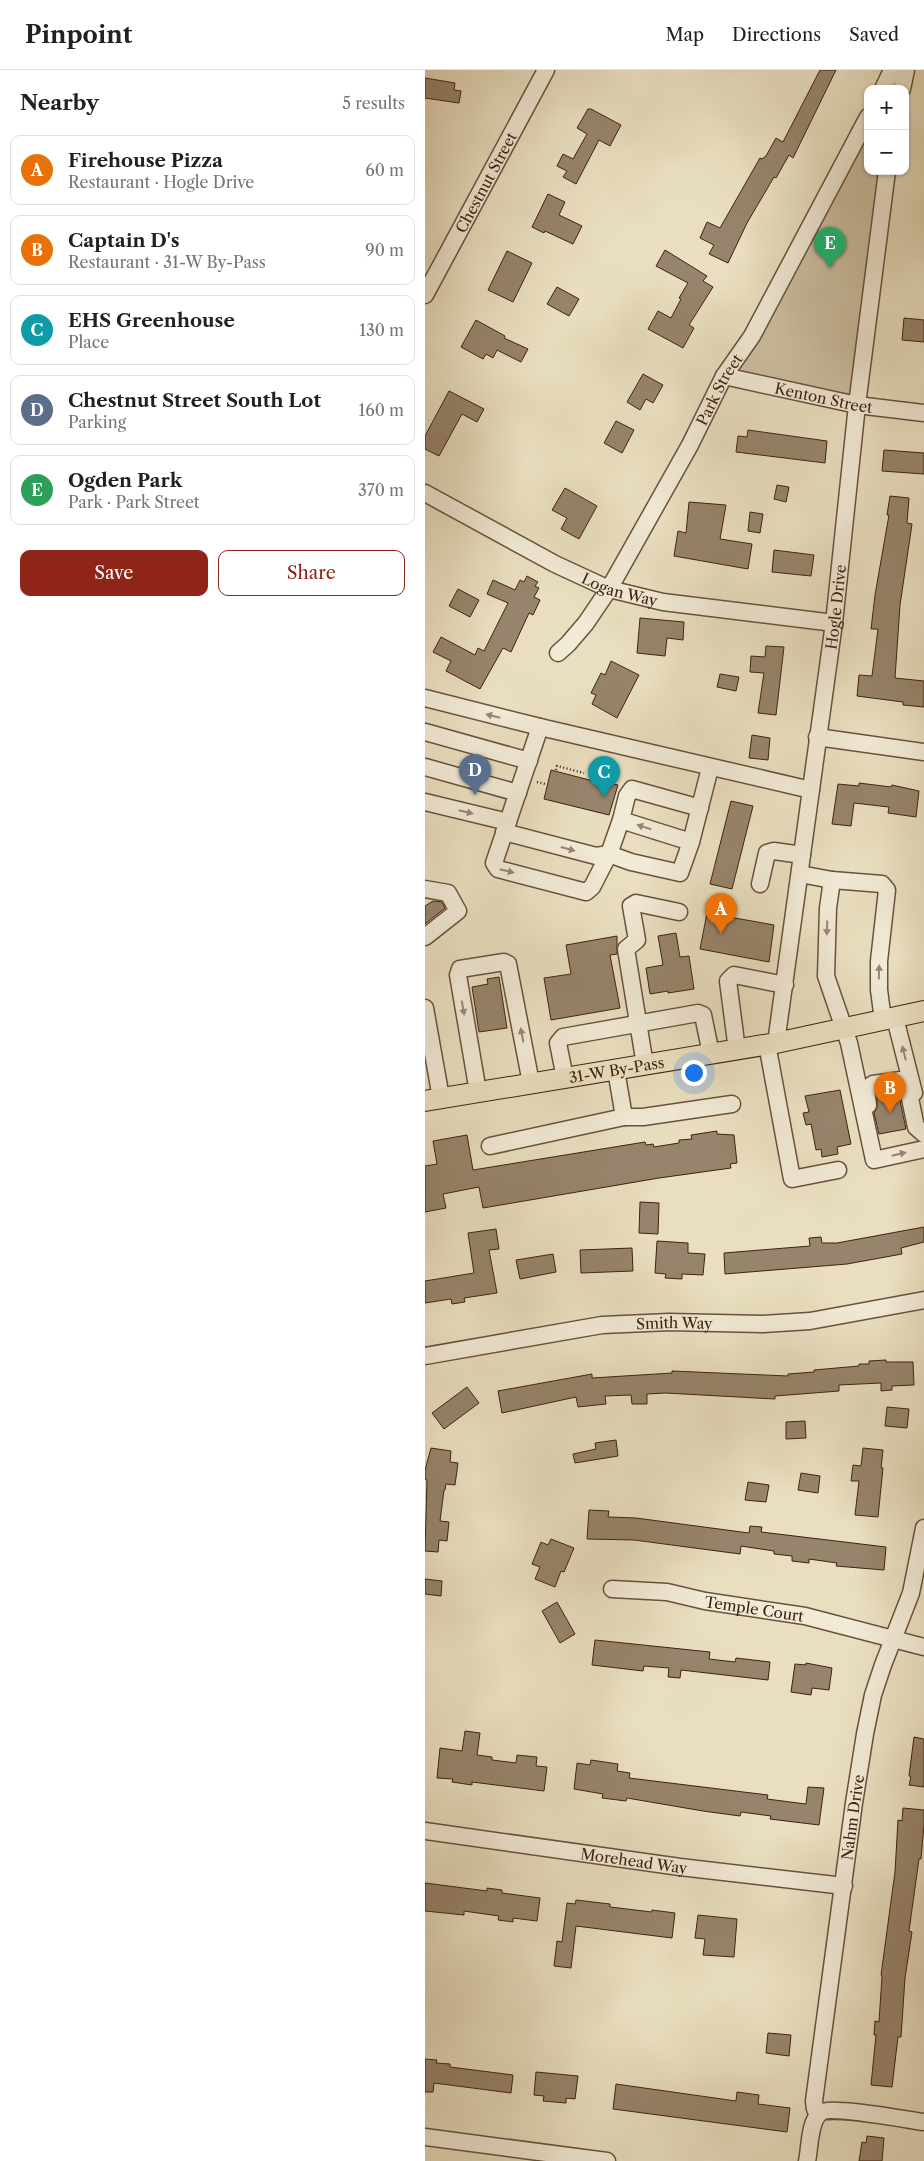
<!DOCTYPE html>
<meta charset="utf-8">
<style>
:root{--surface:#fff;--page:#f6f6f6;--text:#202124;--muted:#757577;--line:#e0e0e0;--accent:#8f2418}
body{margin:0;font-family:"Libre Caslon Text",serif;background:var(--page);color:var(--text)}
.controls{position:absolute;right:15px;top:15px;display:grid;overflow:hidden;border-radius:10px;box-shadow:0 1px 4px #0004}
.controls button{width:45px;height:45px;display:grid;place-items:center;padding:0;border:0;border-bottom:1px solid var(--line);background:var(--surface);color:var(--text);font:25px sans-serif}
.you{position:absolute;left:268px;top:1002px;width:18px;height:18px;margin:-12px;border:4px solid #fff;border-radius:50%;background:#1a73e8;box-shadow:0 0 0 8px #1a73e833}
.badge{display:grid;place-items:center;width:32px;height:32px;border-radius:50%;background:var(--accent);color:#fff;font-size:16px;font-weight:700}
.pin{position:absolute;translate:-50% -41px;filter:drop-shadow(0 1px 2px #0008)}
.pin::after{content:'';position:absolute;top:26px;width:18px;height:15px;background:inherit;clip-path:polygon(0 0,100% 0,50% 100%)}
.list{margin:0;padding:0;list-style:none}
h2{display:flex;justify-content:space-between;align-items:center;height:65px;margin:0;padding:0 20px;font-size:21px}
h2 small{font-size:16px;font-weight:400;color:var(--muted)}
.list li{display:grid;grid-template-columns:32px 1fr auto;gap:15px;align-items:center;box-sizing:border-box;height:70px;margin:0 10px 10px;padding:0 10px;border:1px solid var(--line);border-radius:10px}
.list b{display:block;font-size:19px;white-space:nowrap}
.list p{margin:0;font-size:16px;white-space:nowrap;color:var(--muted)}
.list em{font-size:16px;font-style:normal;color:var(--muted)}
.actions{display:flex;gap:10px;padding:15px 20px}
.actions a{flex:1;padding:11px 0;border:1px solid var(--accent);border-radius:10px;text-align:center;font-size:18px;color:var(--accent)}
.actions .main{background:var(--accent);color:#fff}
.map{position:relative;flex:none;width:499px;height:2091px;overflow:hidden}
header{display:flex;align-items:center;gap:30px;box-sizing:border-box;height:70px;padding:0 25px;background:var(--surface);border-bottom:1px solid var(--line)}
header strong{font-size:24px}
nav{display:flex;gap:28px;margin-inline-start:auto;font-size:18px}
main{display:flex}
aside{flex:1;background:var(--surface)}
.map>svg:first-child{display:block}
.green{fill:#ccbfa2;stroke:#857059}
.building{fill:#97846c;stroke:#3e2210}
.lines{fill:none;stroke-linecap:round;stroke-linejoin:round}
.minor-casing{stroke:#69513c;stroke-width:19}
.major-casing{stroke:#3e2210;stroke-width:22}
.path{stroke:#3e2210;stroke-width:2.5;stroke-dasharray:1 2.5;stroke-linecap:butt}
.minor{stroke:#f1ead6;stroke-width:16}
.major{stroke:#e9dfc0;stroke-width:20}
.oneway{fill:#988673}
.labels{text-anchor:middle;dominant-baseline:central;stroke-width:4;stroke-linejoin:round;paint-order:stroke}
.street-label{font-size:15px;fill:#3e2210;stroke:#f1ead6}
</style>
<header>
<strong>Pinpoint</strong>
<nav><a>Map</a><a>Directions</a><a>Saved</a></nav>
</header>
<main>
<aside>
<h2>Nearby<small>5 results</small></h2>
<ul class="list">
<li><span class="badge" style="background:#e8710a">A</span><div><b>Firehouse Pizza</b><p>Restaurant · Hogle Drive</p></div><em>60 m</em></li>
<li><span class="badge" style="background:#e8710a">B</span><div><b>Captain D's</b><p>Restaurant · 31-W By-Pass</p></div><em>90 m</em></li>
<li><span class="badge" style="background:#0f9aa8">C</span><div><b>EHS Greenhouse</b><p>Place</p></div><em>130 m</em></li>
<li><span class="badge" style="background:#5c6f8a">D</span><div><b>Chestnut Street South Lot</b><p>Parking</p></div><em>160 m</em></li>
<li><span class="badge" style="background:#2e9e5b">E</span><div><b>Ogden Park</b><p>Park · Park Street</p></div><em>370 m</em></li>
</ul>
<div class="actions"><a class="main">Save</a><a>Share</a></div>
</aside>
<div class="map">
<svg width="499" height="2091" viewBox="0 0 499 2091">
<rect width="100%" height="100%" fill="#e9dfc0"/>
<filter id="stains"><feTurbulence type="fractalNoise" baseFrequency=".004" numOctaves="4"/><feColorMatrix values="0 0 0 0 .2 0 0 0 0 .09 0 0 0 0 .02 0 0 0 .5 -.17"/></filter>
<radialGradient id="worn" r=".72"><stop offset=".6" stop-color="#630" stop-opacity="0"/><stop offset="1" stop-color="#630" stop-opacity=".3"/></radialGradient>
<!-- green -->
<polygon class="green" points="443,53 443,101 458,101 427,325 424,327 313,301 312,295"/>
<!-- building -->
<g class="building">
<polygon points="395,0 411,0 368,88 364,85 351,108 349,107 322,153 303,193 284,184 289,175 275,168 282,152 295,158 335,88 337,89 341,86 351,68 358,72"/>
<polygon points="0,8 30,13 29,20 36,21 34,33 0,28"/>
<polygon points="163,39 166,39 196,55 185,76 174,70 151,114 138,107 142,101 132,96 138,84 148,89 162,64 152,58"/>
<polygon points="123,124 140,132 134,145 157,156 148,174 120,161 119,163 107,157"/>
<polygon points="240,180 282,206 278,211 288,217 264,255 269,258 258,278 223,259 233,241 246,248 256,229 254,228 263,213 231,196"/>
<polygon points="82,181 107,193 88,232 63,220"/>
<polygon points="132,217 154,229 144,246 122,234"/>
<polygon points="479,248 499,250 499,272 477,270"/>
<polygon points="51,250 80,266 79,268 103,279 96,292 72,280 68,288 61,284 58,289 36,277"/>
<polygon points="218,304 238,315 228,333 221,329 215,340 202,332"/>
<polygon points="24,321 59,339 52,352 37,344 14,386 0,379 0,366"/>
<polygon points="191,351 209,360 197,383 179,373"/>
<polygon points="323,360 402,371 400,393 311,382 313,366 322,367"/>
<polygon points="459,380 499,383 499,404 457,401"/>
<polygon points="352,415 364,417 361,432 349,429"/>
<polygon points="140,418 172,436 154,469 136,459 142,448 127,440"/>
<polygon points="465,426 484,428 482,453 487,454 475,535 470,608 499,611 499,637 478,635 478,632 432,626 434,605 447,606 453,559 446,559 450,525 464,445 462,445"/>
<polygon points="264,432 301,435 295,469 327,474 323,499 249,486 253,461 261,463"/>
<polygon points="325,442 338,444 335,463 323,461"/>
<polygon points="349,480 389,485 386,506 347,502"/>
<polygon points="102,506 113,512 110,516 114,518 109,527 115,530 108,545 104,543 86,582 78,578 55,619 21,601 26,591 8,582 16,567 50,585 53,578 59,581 83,533 62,524 68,510 90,520 95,510 99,512"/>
<polygon points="33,519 54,530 45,547 24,536"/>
<polygon points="215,548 259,552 258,570 242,568 240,586 212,583"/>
<polygon points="341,576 359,577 351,645 333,643 339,603 325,602 326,586 340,587"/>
<polygon points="186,591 214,605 192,648 167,634 171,625 166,623 176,603 180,605"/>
<polygon points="295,604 314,607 311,621 292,617"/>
<polygon points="327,665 345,668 343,690 324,688"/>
<polygon points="126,700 172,712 173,710 193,715 184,745 119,729"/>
<polygon points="434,713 466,717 467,715 494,721 491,747 463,743 464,737 429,733 426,756 407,754 413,714 434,716"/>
<polygon points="306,731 328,736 307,819 285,814"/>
<polygon points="8,831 17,832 20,838 0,854 0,836"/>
<polygon points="282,843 349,855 344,892 275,879"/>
<polygon points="251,863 255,887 264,886 269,919 243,923 243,921 225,924 221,898 238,895 233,866"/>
<polygon points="192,866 192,884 185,885 195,938 126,950 119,908 146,904 141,875"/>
<polygon points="74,907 82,958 54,962 47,917 63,914 62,909"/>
<polygon points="415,1020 426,1074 412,1077 413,1084 397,1087 396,1079 391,1080 386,1054 381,1055 378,1043 384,1042 380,1026"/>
<polygon points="473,1021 481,1059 454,1064 449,1043 452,1038 452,1026"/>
<polygon points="292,1061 292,1064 309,1065 312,1093 305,1094 306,1098 234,1108 58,1138 54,1117 18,1124 21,1138 0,1142 0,1096 12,1094 8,1071 42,1065 48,1100 220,1072 221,1075 228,1074 229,1077 254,1073 254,1070 267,1069 266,1065"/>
<polygon points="215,1132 234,1133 233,1164 214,1163"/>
<polygon points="499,1157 499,1172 476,1178 477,1184 422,1194 300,1204 299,1183 385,1176 384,1168 396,1167 397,1173 412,1173"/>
<polygon points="71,1159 74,1179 64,1180 72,1223 39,1228 40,1232 27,1234 26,1229 0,1233 0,1211 49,1203 43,1163"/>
<polygon points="232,1171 263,1173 263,1183 280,1184 278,1205 257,1204 257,1209 240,1208 241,1204 230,1203"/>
<polygon points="207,1178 208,1201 156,1203 155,1180"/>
<polygon points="128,1184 131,1202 95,1209 91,1190"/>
<polygon points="461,1290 461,1292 488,1292 489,1315 467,1316 467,1320 456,1321 456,1313 414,1315 414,1321 350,1326 350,1329 240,1323 222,1324 222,1334 207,1334 206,1325 180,1326 181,1334 153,1337 151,1327 77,1343 73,1321 167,1304 167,1308 247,1303 247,1301 363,1306 363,1304 389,1302 389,1300 434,1296 434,1294 444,1294 444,1291"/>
<polygon points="42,1317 54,1333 19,1359 7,1343"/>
<polygon points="462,1337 484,1339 482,1358 460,1356"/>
<polygon points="380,1351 381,1368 361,1369 361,1352"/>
<polygon points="191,1370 193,1386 150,1393 148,1384 171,1379 170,1373"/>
<polygon points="6,1378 26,1381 25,1392 33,1393 30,1415 21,1414 20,1420 19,1420 15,1451 24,1452 22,1471 14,1470 13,1482 0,1481 2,1410 0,1409 0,1400"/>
<polygon points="438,1378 458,1380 456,1398 458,1398 453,1447 430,1445 434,1411 426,1411 428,1395 436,1396"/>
<polygon points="376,1403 395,1406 393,1423 373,1420"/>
<polygon points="323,1412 344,1415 341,1432 320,1430"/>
<polygon points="164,1440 184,1441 183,1447 211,1448 324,1463 325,1456 337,1457 336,1462 461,1477 459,1500 411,1496 412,1493 384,1489 384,1493 367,1491 367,1486 349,1484 349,1481 316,1476 315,1484 209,1470 162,1469"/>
<polygon points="126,1469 149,1478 139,1502 136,1501 130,1517 110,1509 115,1497 107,1494 116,1472 123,1475"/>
<polygon points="0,1509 17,1511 16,1526 0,1524"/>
<polygon points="132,1532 150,1564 135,1573 117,1541"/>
<polygon points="170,1570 285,1582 284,1589 310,1592 311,1588 345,1592 343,1610 256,1600 255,1608 243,1607 244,1598 219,1596 218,1601 167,1595"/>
<polygon points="381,1593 407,1598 404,1620 387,1618 386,1625 366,1622 370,1594 381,1595"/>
<polygon points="40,1661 55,1663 52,1685 67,1687 67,1690 91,1693 92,1685 112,1687 111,1696 122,1697 119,1721 47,1712 47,1715 27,1712 28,1709 12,1708 15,1678 37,1681"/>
<polygon points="489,1667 499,1669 499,1717 484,1715 486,1707 484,1706"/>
<polygon points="166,1690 193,1694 192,1701 205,1703 204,1708 343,1725 342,1729 381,1734 383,1717 399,1718 394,1755 345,1749 346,1746 316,1742 315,1746 278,1741 202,1728 201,1731 177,1728 178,1724 149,1719 152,1693 165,1695"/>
<polygon points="478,1738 499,1740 499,1755 496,1789 494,1789 484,1861 487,1862 480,1908 476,1967 473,1967 467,2017 446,2015 451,1965 449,1965 450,1951 454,1952 457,1906 456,1905 470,1802 473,1750 477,1751"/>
<polygon points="0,1813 62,1821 62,1818 77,1820 77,1823 115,1828 112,1851 88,1848 88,1852 73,1850 74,1846 39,1841 39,1845 0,1841"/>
<polygon points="151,1830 185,1834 185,1837 227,1842 227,1840 250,1843 247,1868 151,1856 146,1898 129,1896 132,1871 137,1872 142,1833 150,1834"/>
<polygon points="273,1845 312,1849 309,1887 278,1885 280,1869 270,1868"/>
<polygon points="343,1963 366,1965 364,1986 341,1983"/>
<polygon points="0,1989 12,1990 11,1993 25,1994 25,1997 88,2005 86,2023 9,2013 8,2022 0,2022"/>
<polygon points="111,2002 153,2006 150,2029 141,2028 141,2033 118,2031 119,2026 109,2025"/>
<polygon points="191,2014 311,2031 312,2022 334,2025 333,2034 365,2038 362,2062 188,2039"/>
<polygon points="442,2066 459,2068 457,2091 434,2091 437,2072 441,2073"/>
</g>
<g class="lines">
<!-- minor casing -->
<g class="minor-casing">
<g id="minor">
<polyline points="458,19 467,0"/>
<polyline points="477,19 481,0"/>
<path id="s1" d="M0,225L121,0"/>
<path id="s2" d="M299,306L432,335L499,343"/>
<path id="s3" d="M0,423L130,494L184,519L238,532L409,553"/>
<path id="s4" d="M133,583L143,574L161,553L184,519L265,375L299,306L327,266L443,47"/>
<polyline points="0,628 115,657"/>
<polyline points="0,662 104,691"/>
<polyline points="392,667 499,682"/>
<polyline points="0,697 93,723"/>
<polyline points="0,732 83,752"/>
<polyline points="196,750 184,784 206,792 255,803 266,772 285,698"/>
<polyline points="79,762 171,786 184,784"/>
<polyline points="266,772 196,750 202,726 207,719 275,738"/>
<polyline points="184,784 167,817 161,822 73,799 69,793 115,657 386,720"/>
<polyline points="375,804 407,810 457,814 462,820 454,891 454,920 458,950"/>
<polyline points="407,810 403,838 401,906 424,973 449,1090 499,1079"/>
<polyline points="335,814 342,783 349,781 377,785"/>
<polyline points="0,819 23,823 33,841 0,867"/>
<polyline points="0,938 16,1028"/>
<polyline points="470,948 489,1023"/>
<path id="s5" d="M351,973L409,553L432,335L462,101"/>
<polyline points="342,974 367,1109 413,1100"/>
<polyline points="312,980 303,911 309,905 360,915"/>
<polyline points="220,995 201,879 212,870 206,836 211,833 254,842"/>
<polyline points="191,1000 199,1047 218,1047 307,1034"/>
<polyline points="140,1008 133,973 138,967 273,943 278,945 286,984"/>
<polyline points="53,1022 33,905 35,899 79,892 83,894 106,1013"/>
<polyline points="443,1035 441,1019 448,1014 476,1010 482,1014 491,1057 499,1064"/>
<polyline points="65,1076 199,1047"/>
<path id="s6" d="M0,1286L177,1255L244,1252L338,1254L385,1251L499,1230"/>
<path id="s7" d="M187,1519L242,1522L280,1531L380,1546L499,1577"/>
<path id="s8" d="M0,1761L255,1797L419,1816"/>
<path id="s9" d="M394,2043L390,2039L389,2031L429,1733L440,1664L448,1625L458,1595L486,1523L499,1458"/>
<polyline points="0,2067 182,2091"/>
<path d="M382,2091C385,2078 384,2052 395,2043C404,2035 483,2050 499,2052"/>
</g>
</g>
<!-- major casing -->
<g class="major-casing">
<g id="major">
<path id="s10" d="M0,1031L351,973L499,941"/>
</g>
</g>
<!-- path -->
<g class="path">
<polyline points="131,700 132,696 159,703"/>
<polyline points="112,712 120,714"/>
</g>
<!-- minor -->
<use href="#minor" class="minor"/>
<!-- major -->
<use href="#major" class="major"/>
</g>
<!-- one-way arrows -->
<defs><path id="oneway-solid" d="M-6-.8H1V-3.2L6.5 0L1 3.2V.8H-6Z" transform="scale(1.25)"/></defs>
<g class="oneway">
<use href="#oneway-solid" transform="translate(68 646) rotate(-166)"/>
<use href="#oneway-solid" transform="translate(41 742) rotate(13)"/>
<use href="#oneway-solid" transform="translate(219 757) rotate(-163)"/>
<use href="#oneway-solid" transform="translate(143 779) rotate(15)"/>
<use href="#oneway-solid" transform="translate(82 801) rotate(14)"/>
<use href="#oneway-solid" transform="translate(402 858) rotate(92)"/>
<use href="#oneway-solid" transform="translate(454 902) rotate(-89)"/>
<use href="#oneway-solid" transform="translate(38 938) rotate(80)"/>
<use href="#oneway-solid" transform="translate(97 965) rotate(-101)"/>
<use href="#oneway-solid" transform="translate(479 983) rotate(-104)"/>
<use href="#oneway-solid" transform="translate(474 1084) rotate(-13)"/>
</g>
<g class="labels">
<!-- street labels -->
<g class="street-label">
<text stroke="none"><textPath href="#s1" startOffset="128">Chestnut Street</textPath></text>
<text stroke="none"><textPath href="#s4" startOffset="310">Park Street</textPath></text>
<text stroke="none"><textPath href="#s2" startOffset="102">Kenton Street</textPath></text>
<text stroke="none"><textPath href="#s3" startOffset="218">Logan Way</textPath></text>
<text stroke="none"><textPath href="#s5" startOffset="440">Hogle Drive</textPath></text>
<text stroke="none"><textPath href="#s10" startOffset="194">31-W By-Pass</textPath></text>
<text stroke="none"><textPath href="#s6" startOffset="252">Smith Way</textPath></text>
<text stroke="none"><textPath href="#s7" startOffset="144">Temple Court</textPath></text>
<text stroke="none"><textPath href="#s9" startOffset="300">Nahm Drive</textPath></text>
<text stroke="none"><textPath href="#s8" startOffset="211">Morehead Way</textPath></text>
</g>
</g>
<rect width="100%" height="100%" filter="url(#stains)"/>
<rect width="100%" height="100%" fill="url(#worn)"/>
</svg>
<div class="controls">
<button>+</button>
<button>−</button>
</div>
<div class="you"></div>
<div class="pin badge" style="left:296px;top:864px;background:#e8710a">A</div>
<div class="pin badge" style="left:465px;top:1043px;background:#e8710a">B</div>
<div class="pin badge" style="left:179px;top:727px;background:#0f9aa8">C</div>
<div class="pin badge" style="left:50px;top:725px;background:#5c6f8a">D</div>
<div class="pin badge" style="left:405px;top:198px;background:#2e9e5b">E</div>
</div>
</main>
